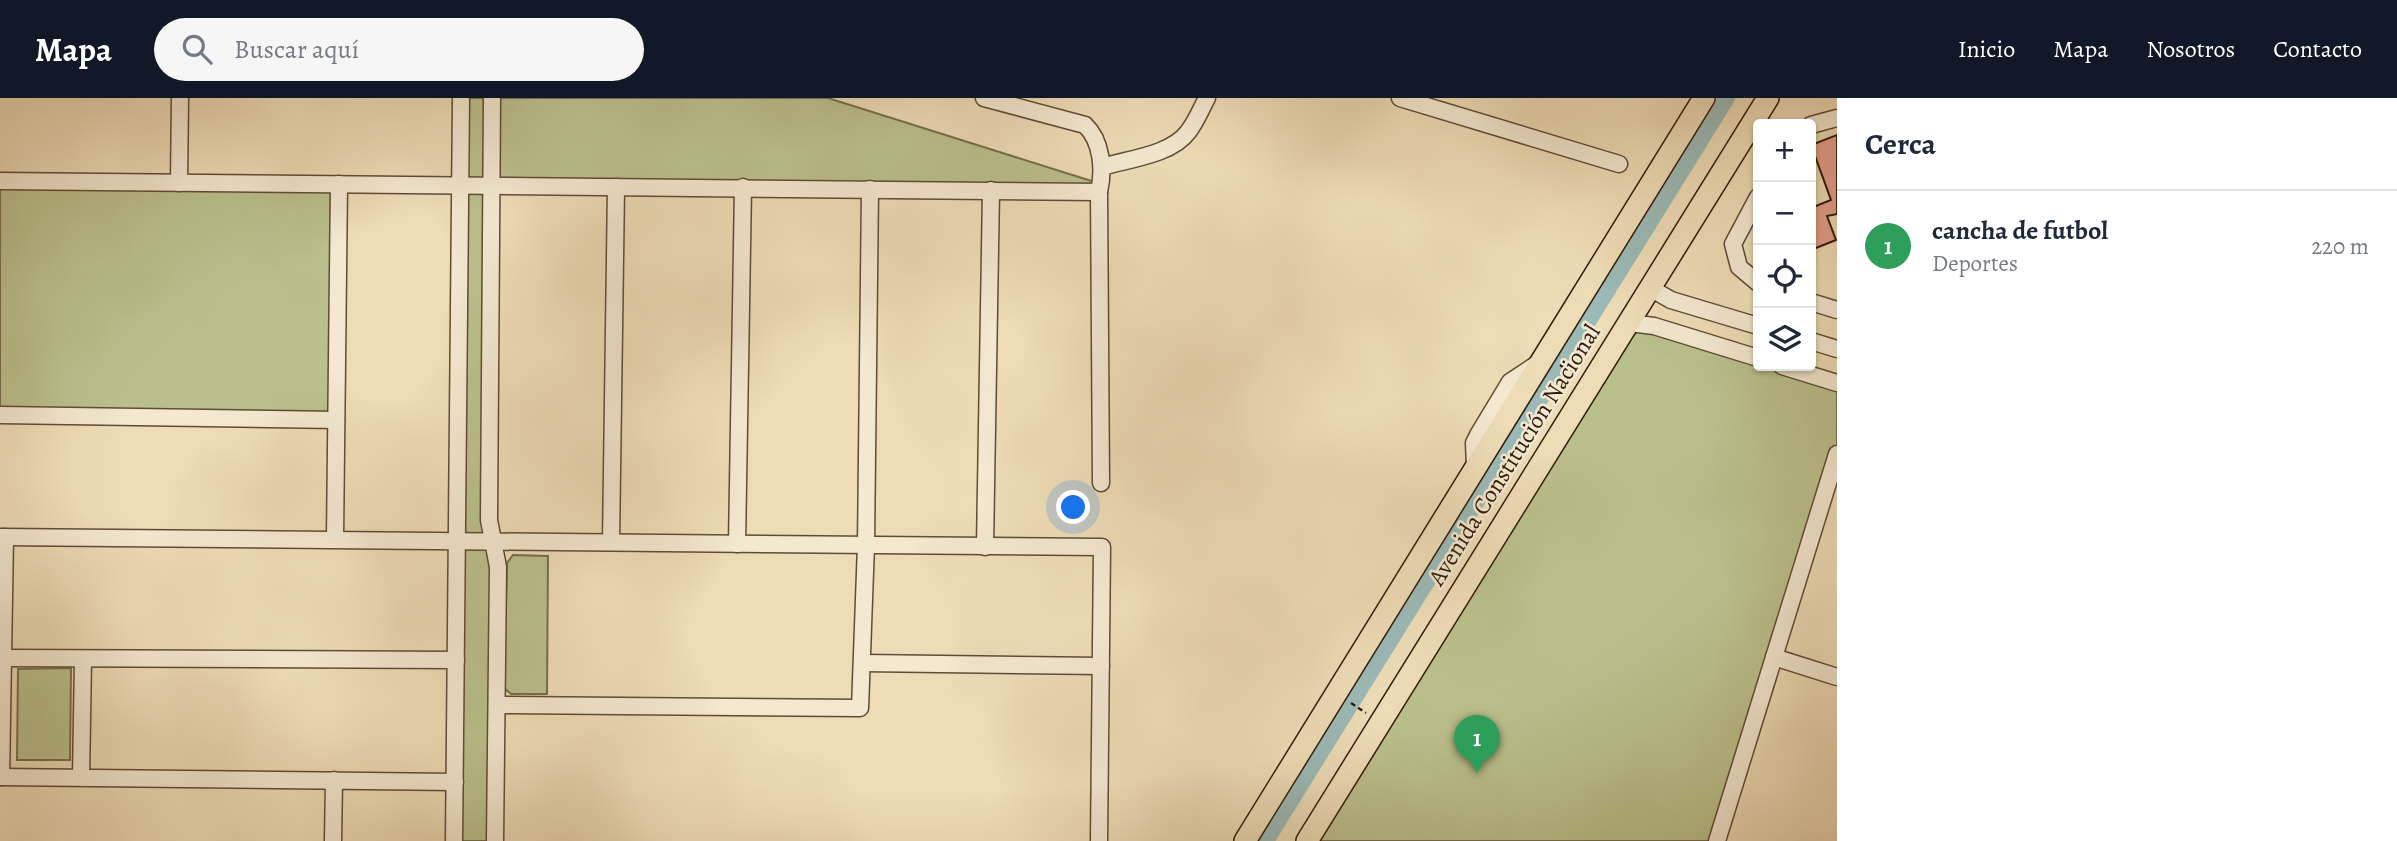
<!DOCTYPE html>
<html lang="es">
<meta charset="utf-8">
<style>
:root{--surface:#fff;--page:#f6f6f7;--text:#1f2937;--muted:#747a83;--line:#e0e1e3;--accent:#111827}
body{margin:0;font-family:Alegreya,serif;background:var(--page);color:var(--text)}
.controls{position:absolute;right:21px;top:21px;display:grid;overflow:hidden;border-radius:7px;box-shadow:0 2px 5px #0004}
.controls button{width:63px;height:63px;display:grid;place-items:center;padding:0;border:0;border-bottom:2px solid var(--line);background:var(--surface);color:var(--text);font:35px sans-serif}
.you{position:absolute;left:1074px;top:410px;width:24px;height:24px;margin:-18px;border:5px solid #fff;border-radius:50%;background:#1a73e8;box-shadow:0 0 0 10px #1a73e833}
.badge{display:grid;place-items:center;width:46px;height:46px;border-radius:50%;background:var(--accent);color:#fff;font-size:23px;font-weight:700}
.pin{position:absolute;translate:-50% -58px;filter:drop-shadow(0 2px 4px #0008)}
.pin::after{content:'';position:absolute;top:37px;width:24px;height:21px;background:inherit;clip-path:polygon(0 0,100% 0,50% 100%)}
.list{margin:0;padding:0;list-style:none}
h2{display:flex;justify-content:space-between;align-items:center;height:91px;margin:0;padding:0 28px;font-size:30px}
h2 small{font-size:23px;font-weight:400;color:var(--muted)}
.list li{display:grid;grid-template-columns:46px 1fr auto;gap:21px;align-items:center;box-sizing:border-box;height:112px;padding:0 28px;border-top:2px solid var(--line)}
.list b{display:block;font-size:26px;white-space:nowrap}
.list p{margin:0;font-size:23px;white-space:nowrap;color:var(--muted)}
.list em{font-size:23px;font-style:normal;color:var(--muted)}
.icon{flex:none;width:38px;height:38px;fill:none;stroke:currentColor;stroke-width:2;stroke-linecap:round;stroke-linejoin:round}
.map{position:relative;flex:none;width:1837px;height:743px;overflow:hidden}
header{display:flex;align-items:center;gap:42px;box-sizing:border-box;height:98px;padding:0 35px;background:var(--accent);color:#fff}
header strong{font-size:33px}
nav{display:flex;gap:38px;margin-inline-start:auto;font-size:24px}
.search{width:490px;height:63px;background:var(--page);display:flex;align-items:center;gap:18px;box-sizing:border-box;padding:0 24px;border-radius:38px;color:var(--muted);font-size:26px}
main{display:flex}
aside{flex:1;background:var(--surface)}
.map>svg:first-child{display:block}
.green{fill:#bac08c;stroke:#766e4c;stroke-width:2}
.lines{fill:none;stroke-linecap:round;stroke-linejoin:round}
.canal{stroke:#9bbab7;stroke-width:16}
.building{fill:#e3a08c;stroke:#311b0b;stroke-width:2}
.minor-casing{stroke:#604b36;stroke-width:19}
.major-casing{stroke:#311b0b;stroke-width:24}
.path{stroke:#311b0b;stroke-width:2.5;stroke-dasharray:5 3.5;stroke-linecap:butt}
.minor{stroke:#f3e8d0;stroke-width:16}
.major{stroke:#eddcb6;stroke-width:21}
.labels{text-anchor:middle;dominant-baseline:central;stroke-width:5;stroke-linejoin:round;paint-order:stroke}
.street-label{font-size:24px;fill:#311b0b;stroke:#f3e8d0}
</style>
<header>
<strong>Mapa</strong>
<div class="search"><svg class="icon" aria-label="search" viewBox="0 0 24 24"><circle cx="10" cy="10" r="6"/><path d="M15 15l6 6"/></svg>Buscar aquí</div>
<nav><a>Inicio</a><a>Mapa</a><a>Nosotros</a><a>Contacto</a></nav>
</header>
<main>
<div class="map">
<svg width="1837" height="743" viewBox="0 0 1837 743">
<rect width="100%" height="100%" fill="#eddcb6"/>
<filter id="stains"><feTurbulence type="fractalNoise" baseFrequency=".00286" numOctaves="4"/><feColorMatrix values="0 0 0 0 .2 0 0 0 0 .09 0 0 0 0 .02 0 0 0 .5 -.17"/></filter>
<radialGradient id="worn" r=".72"><stop offset=".6" stop-color="#630" stop-opacity="0"/><stop offset="1" stop-color="#630" stop-opacity=".3"/></radialGradient>
<!-- green -->
<g class="green">
<polygon points="459,0 828,0 1101,86 1099,94 491,87 489,422 498,469 495,743 453,743"/>
<polygon points="0,83 339,86 336,322 0,317"/>
<polygon points="1629,225 1758,262 1758,268 1777,268 1837,285 1837,357 1719,743 1311,743"/>
<polygon points="513,457 548,458 547,596 511,596 504,590 507,465"/>
<polygon points="71,570 70,662 17,662 18,571"/>
</g>
<g class="lines">
<!-- canal -->
<polyline class="canal" points="1266,743 1727,0"/>
</g>
<!-- building -->
<polygon class="building" points="1837,37 1837,116 1827,118 1836,142 1811,152 1811,110 1831,102 1811,47"/>
<g class="lines">
<!-- minor casing -->
<g class="minor-casing">
<g id="minor">
<polyline points="492,0 489,422 498,469 495,743"/>
<polyline points="1400,0 1619,66"/>
<polyline points="1811,27 1837,20"/>
<path d="M1102,69C1128,61 1171,57 1188,34C1196,24 1201,11 1207,0"/>
<path d="M0,83L1099,94C1104,72 1102,43 1085,27L984,0"/>
<polyline points="179,85 180,0"/>
<polyline points="1099,94 1101,385"/>
<polyline points="1758,99 1733,146 1739,169 1758,185"/>
<polyline points="1650,190 1671,202 1758,228"/>
<polyline points="1811,204 1837,212"/>
<polyline points="1629,225 1654,228 1758,260"/>
<polyline points="1811,243 1837,251"/>
<polyline points="1782,268 1837,285"/>
<polyline points="0,317 336,322"/>
<polyline points="1475,370 1474,345 1478,337 1510,284 1540,264"/>
<polyline points="0,439 1102,449 1099,743"/>
<polyline points="335,440 339,86"/>
<polyline points="611,444 616,89"/>
<polyline points="737,446 743,89"/>
<polyline points="985,449 991,92"/>
<polyline points="1774,559 1837,579"/>
<polyline points="3,560 456,562"/>
<polyline points="863,565 1101,568"/>
<polyline points="497,607 860,610 866,447 870,91"/>
<polyline points="0,679 455,684"/>
<polyline points="1,679 5,439"/>
<polyline points="81,679 83,561"/>
<polyline points="333,743 334,682"/>
<polyline points="454,743 461,0"/>
<polyline points="1717,743 1837,356"/>
</g>
</g>
<!-- major casing -->
<g class="major-casing">
<g id="major">
<polyline points="1245,743 1704,0"/>
<polyline points="1307,743 1768,0"/>
</g>
</g>
<!-- path -->
<g class="path">
<polyline points="1560,267 1575,276"/>
<polyline points="1351,605 1366,615"/>
</g>
<!-- minor -->
<use href="#minor" class="minor"/>
<!-- major -->
<use href="#major" class="major"/>
</g>
<g class="labels">
<!-- street labels -->
<g class="street-label">
<text transform="translate(1514 357) rotate(-58)">Avenida Constitución Nacional</text>
</g>
</g>
<rect width="100%" height="100%" filter="url(#stains)"/>
<rect width="100%" height="100%" fill="url(#worn)"/>
</svg>
<div class="controls">
<button>+</button>
<button>−</button>
<button><svg class="icon" aria-label="locate" viewBox="0 0 24 24"><circle cx="12" cy="12" r="6"/><path d="M12 2v4M12 18v4M2 12h4M18 12h4"/></svg></button>
<button><svg class="icon" aria-label="layers" viewBox="0 0 24 24"><path d="M12 4l9 5-9 5-9-5zM3 14l9 5 9-5"/></svg></button>
</div>
<div class="you"></div>
<div class="pin badge" style="left:1477px;top:675px;background:#2e9e5b">1</div>
</div>
<aside>
<h2>Cerca<small></small></h2>
<ul class="list">
<li><span class="badge" style="background:#2e9e5b">1</span><div><b>cancha de futbol</b><p>Deportes</p></div><em>220 m</em></li>
</ul>
</aside>
</main>
